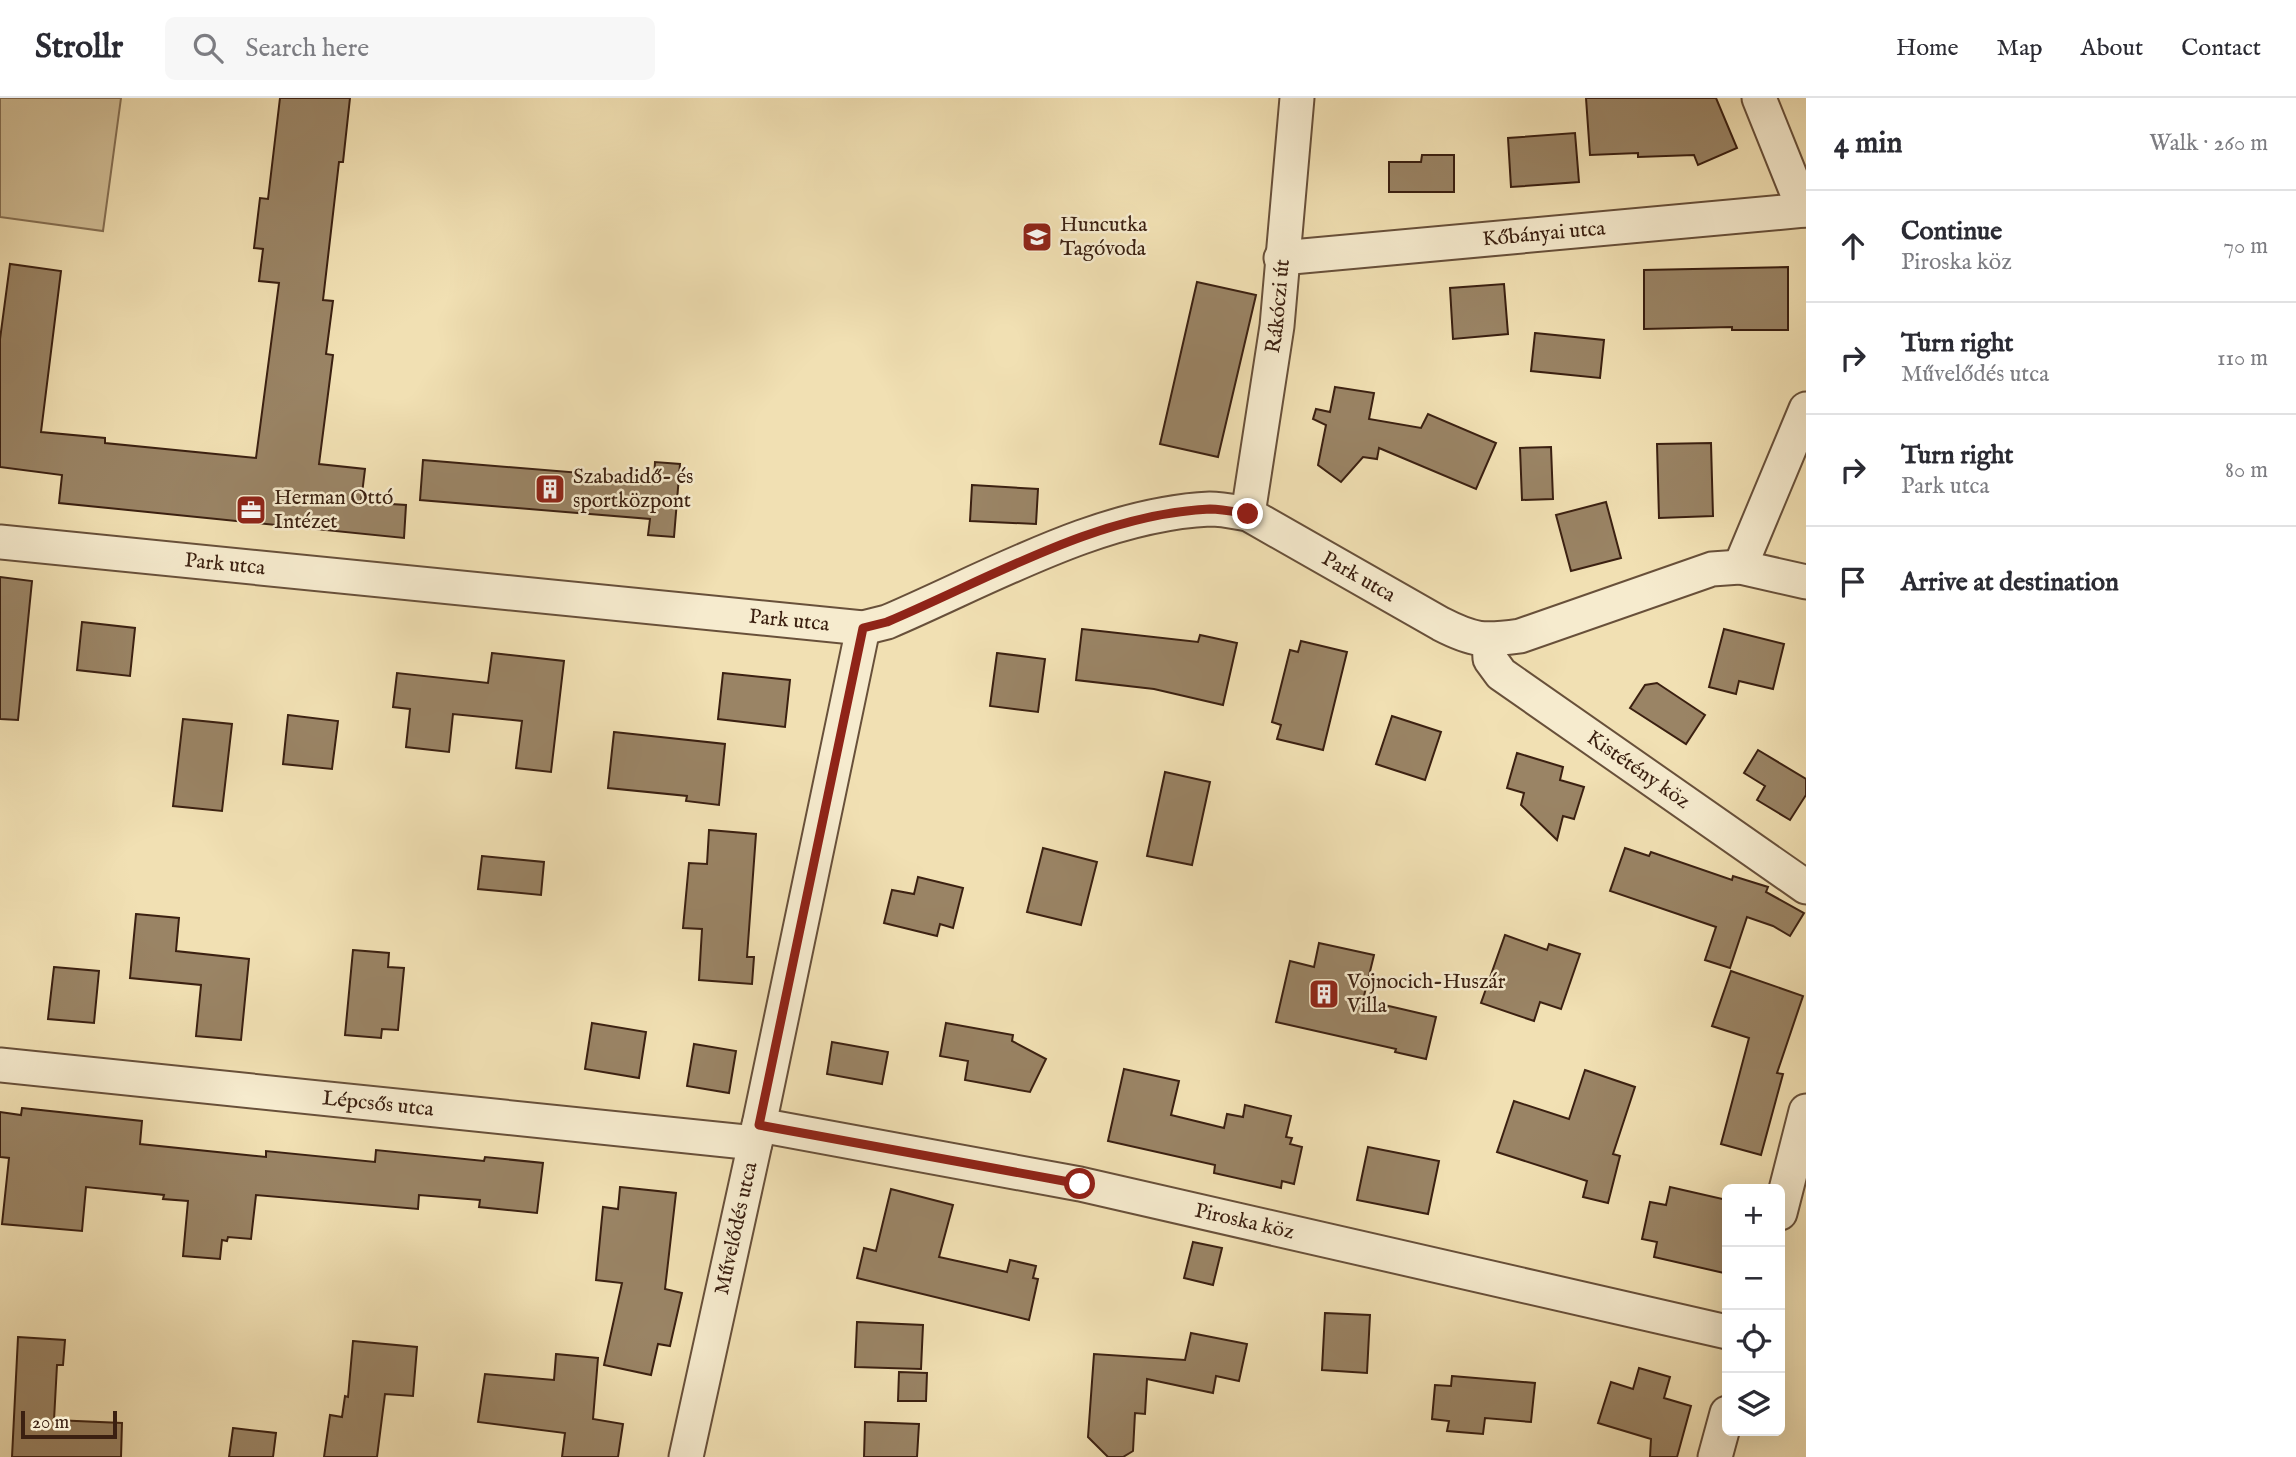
<!DOCTYPE html>
<meta charset="utf-8">
<style>
:root{--surface:#fff;--page:#f7f7f7;--text:#2b2b33;--muted:#7c7c81;--line:#e1e1e2}
body{margin:0;font-family:"IM FELL English",serif;background:var(--page);color:var(--text)}
.controls{position:absolute;right:21px;bottom:21px;display:grid;overflow:hidden;border-radius:10px;box-shadow:0 7px 28px #0002}
.controls button{width:63px;height:63px;display:grid;place-items:center;padding:0;border:0;border-bottom:2px solid var(--line);background:var(--surface);color:var(--text);font:35px sans-serif}
.scale{position:absolute;left:21px;bottom:18px;width:96px;box-sizing:border-box;padding-left:7px;border:4px solid #3b2011;border-top:0;font-size:19px;line-height:24px;white-space:nowrap;color:#3b2011;-webkit-text-stroke:5px #f6ebce;paint-order:stroke}
.stop{position:absolute;width:21px;height:21px;margin:-16px;border:5px solid #8f2418;border-radius:50%;background:#fff}
.stop.end{background:#8f2418;border-color:#fff;box-shadow:0 2px 7px #0008}
.list{margin:0;padding:0;list-style:none}
h2{display:flex;justify-content:space-between;align-items:center;height:91px;margin:0;padding:0 28px;font-size:30px}
h2 small{font-size:23px;font-weight:400;color:var(--muted)}
.list li{display:grid;grid-template-columns:46px 1fr auto;gap:21px;align-items:center;box-sizing:border-box;height:112px;padding:0 28px;border-top:2px solid var(--line)}
.list b{display:block;font-size:26px;white-space:nowrap}
.list p{margin:0;font-size:23px;white-space:nowrap;color:var(--muted)}
.list em{font-size:23px;font-style:normal;color:var(--muted)}
.icon{flex:none;width:38px;height:38px;fill:none;stroke:currentColor;stroke-width:2;stroke-linecap:round;stroke-linejoin:round}
.map{position:relative;flex:none;width:1806px;height:1359px;overflow:hidden}
header{display:flex;align-items:center;gap:42px;box-sizing:border-box;height:98px;padding:0 35px;background:var(--surface);border-bottom:2px solid var(--line)}
header strong{font-size:33px}
nav{display:flex;gap:38px;margin-inline-start:auto;font-size:24px}
.search{width:490px;height:63px;background:var(--page);display:flex;align-items:center;gap:18px;box-sizing:border-box;padding:0 24px;border-radius:10px;color:var(--muted);font-size:26px}
main{display:flex}
aside{flex:1;background:var(--surface)}
.map>svg:first-child{display:block}
.green{fill:#d2bf97;stroke:#867054;stroke-width:2}
.building{fill:#9a8465;stroke:#3b2011;stroke-width:2}
.lines{fill:none;stroke-linecap:round;stroke-linejoin:round}
.street-casing{stroke:#68503a;stroke-width:37}
.street{stroke:#f6ebce;stroke-width:33}
.route{stroke:#8f2418;stroke-width:9}
.labels{text-anchor:middle;dominant-baseline:central;stroke-width:5;stroke-linejoin:round;paint-order:stroke}
.poi-label{font-size:21px;fill:#3b2011;stroke:#f6ebce;text-anchor:start}
.street-label{font-size:21px;fill:#3b2011;stroke:#f6ebce}
</style>
<header>
<strong>Strollr</strong>
<div class="search"><svg class="icon" aria-label="search" viewBox="0 0 24 24"><circle cx="10" cy="10" r="6"/><path d="M15 15l6 6"/></svg>Search here</div>
<nav><a>Home</a><a>Map</a><a>About</a><a>Contact</a></nav>
</header>
<main>
<div class="map">
<svg width="1806" height="1359" viewBox="0 0 1806 1359">
<rect width="100%" height="100%" fill="#f1e0b3"/>
<filter id="stains"><feTurbulence type="fractalNoise" baseFrequency=".00286" numOctaves="4"/><feColorMatrix values="0 0 0 0 .2 0 0 0 0 .09 0 0 0 0 .02 0 0 0 .5 -.17"/></filter>
<radialGradient id="worn" r=".72"><stop offset=".6" stop-color="#630" stop-opacity="0"/><stop offset="1" stop-color="#630" stop-opacity=".3"/></radialGradient>
<!-- green -->
<polygon class="green" points="0,0 121,0 103,133 0,119"/>
<!-- building -->
<g class="building">
<polygon points="280,0 350,0 343,64 339,64 323,202 333,203 326,256 333,257 319,366 365,371 361,404 406,407 404,440 59,405 62,377 0,369 0,241 10,166 61,173 41,334 105,340 105,345 256,360 279,185 259,183 263,151 254,150 260,100 268,101"/>
<polygon points="1586,0 1716,0 1737,50 1698,67 1694,57 1638,59 1638,55 1590,57"/>
<polygon points="1575,35 1579,84 1511,89 1508,40"/>
<polygon points="1422,57 1454,57 1454,94 1389,94 1389,64 1421,64"/>
<polygon points="1788,169 1788,232 1732,232 1732,229 1644,231 1644,172"/>
<polygon points="1197,184 1256,197 1218,359 1160,346"/>
<polygon points="1504,186 1508,236 1453,241 1450,190"/>
<polygon points="1535,235 1604,242 1600,280 1531,273"/>
<polygon points="1335,289 1374,295 1369,321 1421,330 1428,316 1496,345 1476,391 1379,350 1377,361 1363,359 1341,384 1318,367 1326,327 1313,321 1316,311 1330,314"/>
<polygon points="1711,345 1713,418 1659,420 1657,346"/>
<polygon points="1551,349 1553,401 1522,402 1520,350"/>
<polygon points="423,362 654,381 655,364 680,366 674,439 648,437 650,421 420,402"/>
<polygon points="972,387 1038,391 1036,426 970,423"/>
<polygon points="1606,404 1621,460 1571,473 1556,417"/>
<polygon points="0,479 32,483 18,622 0,621"/>
<polygon points="82,524 135,530 130,578 77,572"/>
<polygon points="1082,531 1198,544 1200,537 1237,545 1223,607 1154,591 1076,582"/>
<polygon points="1724,531 1784,546 1773,591 1739,583 1736,596 1709,589"/>
<polygon points="1301,543 1347,554 1323,652 1277,641 1281,627 1272,624 1290,552 1298,554"/>
<polygon points="492,555 564,563 551,674 516,670 522,623 453,616 449,654 406,649 410,611 393,609 397,575 488,585"/>
<polygon points="997,555 1045,561 1038,614 990,608"/>
<polygon points="723,575 790,582 785,629 718,621"/>
<polygon points="1657,585 1705,617 1686,646 1630,610 1645,587"/>
<polygon points="288,617 338,623 332,671 283,666"/>
<polygon points="1392,618 1441,634 1425,682 1376,666"/>
<polygon points="183,621 232,626 222,713 173,708"/>
<polygon points="614,634 725,646 719,707 686,703 687,698 608,690"/>
<polygon points="1758,652 1806,681 1806,697 1790,722 1757,702 1765,688 1744,675"/>
<polygon points="1517,655 1563,669 1560,682 1584,689 1574,721 1563,718 1557,742 1521,707 1524,695 1507,690"/>
<polygon points="1165,674 1210,684 1192,767 1147,758"/>
<polygon points="709,732 756,736 747,859 754,859 752,886 699,882 702,831 683,830 689,765 707,766"/>
<polygon points="1043,750 1097,764 1081,827 1027,814"/>
<polygon points="1625,750 1649,758 1651,754 1732,782 1733,778 1768,789 1766,794 1804,815 1790,838 1773,828 1747,819 1730,870 1705,862 1716,829 1610,793"/>
<polygon points="482,758 544,764 541,797 478,791"/>
<polygon points="918,779 963,790 953,830 940,826 937,838 884,825 892,792 914,796"/>
<polygon points="136,816 179,820 176,853 249,861 241,942 196,938 201,887 130,880"/>
<polygon points="1505,837 1547,852 1549,846 1580,856 1561,911 1540,904 1534,923 1481,905"/>
<polygon points="1319,845 1374,857 1363,902 1436,919 1426,961 1395,954 1396,951 1276,924 1290,863 1314,869"/>
<polygon points="353,852 389,855 388,869 404,870 398,932 382,931 381,940 345,937"/>
<polygon points="54,869 99,873 94,925 48,921"/>
<polygon points="1731,873 1803,898 1777,975 1783,976 1761,1057 1721,1046 1749,940 1712,928"/>
<polygon points="592,925 646,934 639,980 585,971"/>
<polygon points="946,925 1013,937 1012,943 1046,961 1030,994 965,982 968,963 940,958"/>
<polygon points="832,944 888,954 882,986 827,976"/>
<polygon points="694,946 736,953 729,995 687,988"/>
<polygon points="1124,971 1179,983 1171,1017 1224,1030 1227,1016 1243,1019 1245,1007 1291,1018 1286,1039 1292,1040 1290,1046 1302,1049 1294,1086 1282,1083 1281,1090 1214,1075 1215,1067 1108,1043"/>
<polygon points="1585,972 1635,989 1613,1056 1620,1058 1608,1105 1583,1099 1587,1083 1497,1054 1514,1003 1569,1021"/>
<polygon points="22,1010 142,1023 140,1046 266,1059 266,1053 375,1064 376,1052 484,1063 485,1059 543,1065 537,1115 479,1109 480,1102 419,1097 418,1111 256,1097 251,1141 228,1139 227,1143 222,1142 220,1161 183,1158 188,1103 163,1101 164,1097 86,1089 82,1133 2,1126 9,1060 0,1059 0,1014 21,1017"/>
<polygon points="1368,1049 1439,1063 1428,1116 1357,1102"/>
<polygon points="620,1089 676,1095 665,1191 682,1195 670,1248 658,1246 651,1277 604,1267 622,1185 596,1182 603,1109 618,1111"/>
<polygon points="1670,1089 1727,1102 1727,1161 1724,1175 1654,1159 1657,1144 1642,1141 1650,1104 1666,1107"/>
<polygon points="891,1091 953,1107 939,1159 1007,1174 1010,1162 1036,1168 1033,1180 1038,1181 1029,1222 857,1180 864,1150 876,1153"/>
<polygon points="1193,1144 1222,1150 1213,1187 1184,1180"/>
<polygon points="1325,1215 1370,1217 1367,1275 1322,1272"/>
<polygon points="857,1224 923,1227 921,1271 855,1269"/>
<polygon points="1191,1235 1247,1246 1239,1283 1216,1278 1213,1295 1147,1281 1145,1316 1135,1315 1133,1353 1123,1359 1108,1359 1088,1339 1094,1256 1185,1262"/>
<polygon points="18,1239 65,1242 63,1267 57,1267 54,1322 122,1325 121,1359 12,1359"/>
<polygon points="353,1243 417,1249 413,1298 385,1296 377,1359 324,1359 330,1317 342,1319 345,1298 348,1299"/>
<polygon points="556,1256 598,1260 593,1321 623,1326 618,1359 562,1359 565,1335 478,1324 485,1276 554,1282"/>
<polygon points="1639,1270 1670,1279 1664,1300 1691,1308 1677,1359 1650,1359 1651,1341 1598,1325 1611,1284 1633,1291"/>
<polygon points="899,1274 927,1275 926,1303 898,1303"/>
<polygon points="1452,1278 1535,1285 1531,1324 1485,1320 1483,1336 1447,1333 1449,1323 1432,1321 1435,1287 1451,1288"/>
<polygon points="865,1324 919,1326 917,1359 864,1359"/>
<polygon points="233,1330 276,1335 273,1359 229,1359"/>
</g>
<g class="lines">
<!-- street casing -->
<g class="street-casing">
<g id="street">
<polyline points="1759,0 1804,112"/>
<path id="s1" d="M1281,160L1806,112"/>
<path id="s2" d="M1248,416L1277,228L1297,0"/>
<path id="s3" d="M0,444L863,530L887,524C988,481 1099,416 1210,411C1222,411 1236,414 1248,416L1441,526C1474,543 1484,543 1520,538L1712,471L1740,469L1806,484"/>
<polyline points="1740,469 1806,311"/>
<path id="s4" d="M1489,542L1490,561L1501,576L1806,789"/>
<path id="s5" d="M0,967L755,1045"/>
<path id="s6" d="M759,1027L1080,1086L1727,1234"/>
<polyline points="1780,1115 1806,1013"/>
<path id="s7" d="M686,1359L759,1027L863,530"/>
<polyline points="1715,1359 1727,1315"/>
</g>
</g>
<!-- street -->
<use href="#street" class="street"/>
</g>
<g class="lines">
<!-- route -->
<path class="route" d="M1080,1086L759,1027L863,530L887,524C989,481 1097,416 1210,411C1222,411 1236,414 1248,416"/>
</g>
<!-- icons -->
<defs>
<g id="school-square" transform="scale(1.575)"><rect x="-9" y="-9" width="18" height="18" rx="4" fill="#8f2418" stroke="#f6ebce"/><path d="M0-5L7-2L0 1L-7-2ZM-4 1L0 2.5L4 1V4Q0 6-4 4Z" fill="#fff"/></g>
<g id="building-square" transform="scale(1.575)"><rect x="-9" y="-9" width="18" height="18" rx="4" fill="#8f2418" stroke="#f6ebce"/><path d="M-4-6H4V6H1V3H-1V6H-4ZM-2.5-4.3h1.7v1.8h-1.7ZM.8-4.3h1.7v1.8H.8ZM-2.5-1h1.7V.8h-1.7ZM.8-1h1.7V.8H.8Z" fill="#fff"/></g>
<g id="office-square" transform="scale(1.575)"><rect x="-9" y="-9" width="18" height="18" rx="4" fill="#8f2418" stroke="#f6ebce"/><path d="M-6-3h4V-5.5h4V-3h4V5H-6ZM-1-4.5V-3h2v-1.5ZM-6 0V1H6V0Z" fill="#fff"/></g>
</defs>
<g fill-rule="evenodd">
<use href="#school-square" x="1037" y="139"/>
<use href="#building-square" x="550" y="391"/>
<use href="#office-square" x="251" y="412"/>
<use href="#building-square" x="1324" y="896"/>
</g>
<g class="labels">
<!-- poi labels -->
<g class="poi-label">
<text x="1060" y="127">Huncutka<tspan x="1060" dy="24">Tagóvoda</tspan></text>
<text x="573" y="379">Szabadidő- és<tspan x="573" dy="24">sportközpont</tspan></text>
<text x="274" y="400">Herman Ottó<tspan x="274" dy="24">Intézet</tspan></text>
<text x="1347" y="884">Vojnocich-Huszár<tspan x="1347" dy="24">Villa</tspan></text>
</g>
<!-- street labels -->
<g class="street-label">
<text stroke="none"><textPath href="#s1" startOffset="264">Kőbányai utca</textPath></text>
<text stroke="none"><textPath href="#s2" startOffset="210">Rákóczi út</textPath></text>
<text stroke="none"><textPath href="#s3" startOffset="226">Park utca</textPath></text>
<text stroke="none"><textPath href="#s3" startOffset="1402">Park utca</textPath></text>
<text stroke="none"><textPath href="#s3" startOffset="793">Park utca</textPath></text>
<text stroke="none"><textPath href="#s4" startOffset="205">Kistétény köz</textPath></text>
<text stroke="none"><textPath href="#s5" startOffset="380">Lépcsős utca</textPath></text>
<text stroke="none"><textPath href="#s6" startOffset="495">Piroska köz</textPath></text>
<text stroke="none"><textPath href="#s7" startOffset="234">Művelődés utca</textPath></text>
</g>
</g>
<rect width="100%" height="100%" filter="url(#stains)"/>
<rect width="100%" height="100%" fill="url(#worn)"/>
</svg>
<div class="controls">
<button>+</button>
<button>−</button>
<button><svg class="icon" aria-label="locate" viewBox="0 0 24 24"><circle cx="12" cy="12" r="6"/><path d="M12 2v4M12 18v4M2 12h4M18 12h4"/></svg></button>
<button><svg class="icon" aria-label="layers" viewBox="0 0 24 24"><path d="M12 4l9 5-9 5-9-5zM3 14l9 5 9-5"/></svg></button>
</div>
<div class="scale">20 m</div>
<div class="stop" style="left:1080px;top:1086px"></div>
<div class="stop end" style="left:1248px;top:416px"></div>
</div>
<aside>
<h2>4 min<small>Walk · 260 m</small></h2>
<ul class="list">
<li><svg class="icon" aria-label="ahead" viewBox="0 0 24 24"><path d="M12 20V5M6 11l6-6 6 6"/></svg><div><b>Continue</b><p>Piroska köz</p></div><em>70 m</em></li>
<li><svg class="icon" aria-label="right" viewBox="0 0 24 24"><path d="M7 20v-9h11M14 6l5 5-5 5"/></svg><div><b>Turn right</b><p>Művelődés utca</p></div><em>110 m</em></li>
<li><svg class="icon" aria-label="right" viewBox="0 0 24 24"><path d="M7 20v-9h11M14 6l5 5-5 5"/></svg><div><b>Turn right</b><p>Park utca</p></div><em>80 m</em></li>
<li><svg class="icon" aria-label="arrive" viewBox="0 0 24 24"><path d="M6 21V4h12l-3 4 3 4H6"/></svg><div><b>Arrive at destination</b></div></li>
</ul>
</aside>
</main>
